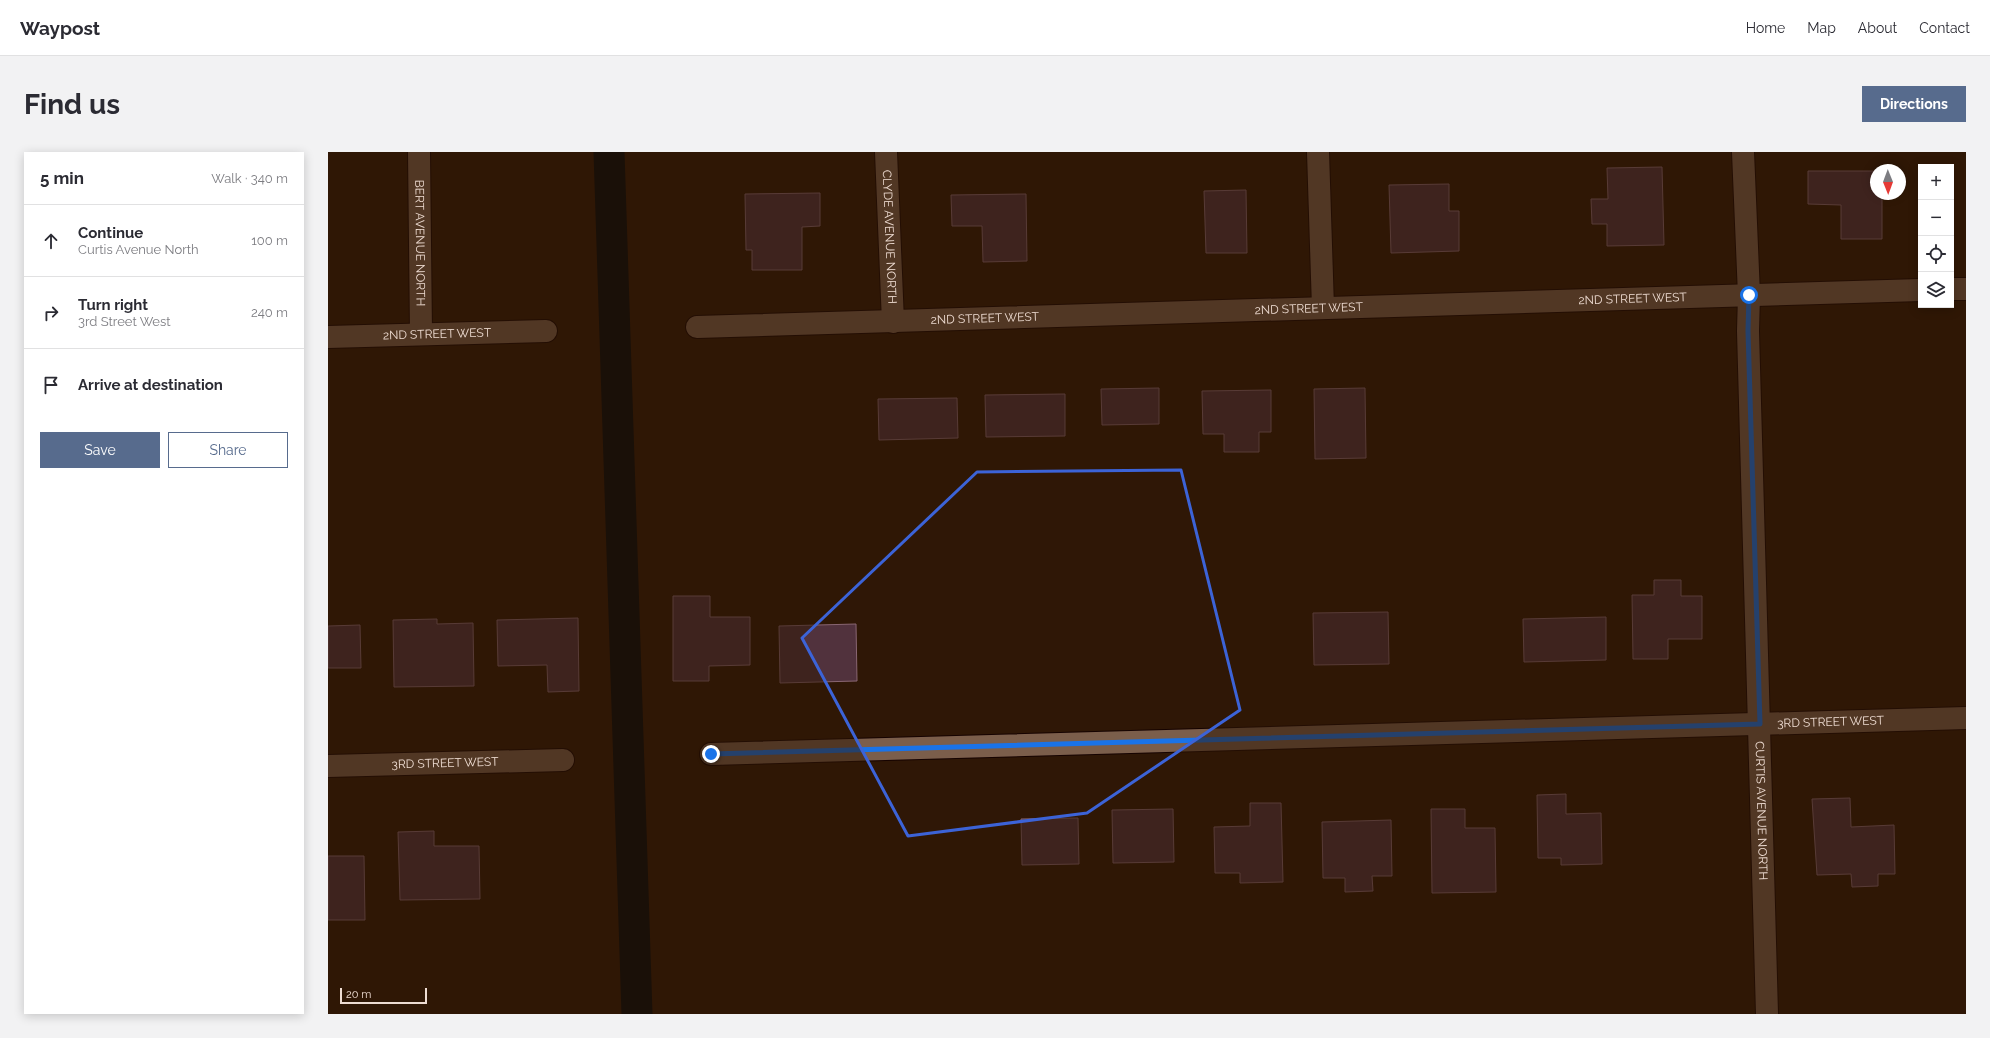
<!DOCTYPE html>
<meta charset="utf-8">
<style>
:root{--surface:#fff;--page:#f2f2f3;--text:#2b2b33;--muted:#7c7c81;--line:#e1e1e2;--accent:#576b8d}
body{margin:0;font-family:Raleway,sans-serif;background:var(--page);color:var(--text)}
.controls{position:absolute;right:12px;top:12px;display:grid;overflow:hidden;border-radius:0px;box-shadow:0 2px 10px #0003}
.controls button{width:36px;height:36px;display:grid;place-items:center;padding:0;border:0;border-bottom:1px solid var(--line);background:var(--surface);color:var(--text);font:20px sans-serif}
.compass{position:absolute;left:1542px;top:12px;width:36px;height:36px;border-radius:50%;background:var(--surface);box-shadow:0 2px 10px #0003;rotate:179deg}
.scale{position:absolute;left:12px;bottom:10px;width:87px;box-sizing:border-box;padding-left:4px;border:2px solid #eedcd2;border-top:0;font-size:11px;line-height:14px;white-space:nowrap;color:#eedcd2;-webkit-text-stroke:3px #2f1706;paint-order:stroke}
.stop{position:absolute;width:12px;height:12px;margin:-9px;border:3px solid #1a73e8;border-radius:50%;background:#fff}
.stop.end{background:#1a73e8;border-color:#fff;box-shadow:0 1px 4px #0008}
.list{margin:0;padding:0;list-style:none}
h2{display:flex;justify-content:space-between;align-items:center;height:52px;margin:0;padding:0 16px;font-size:17px}
h2 small{font-size:13px;font-weight:400;color:var(--muted)}
.list li{display:grid;grid-template-columns:26px 1fr auto;gap:12px;align-items:center;box-sizing:border-box;height:72px;padding:0 16px;border-top:1px solid var(--line)}
.list b{display:block;font-size:15px;white-space:nowrap}
.list p{margin:0;font-size:13px;white-space:nowrap;color:var(--muted)}
.list em{font-size:13px;font-style:normal;color:var(--muted)}
.actions{display:flex;gap:8px;padding:12px 16px}
.actions a{flex:1;padding:9px 0;border:1px solid var(--accent);border-radius:0px;text-align:center;font-size:14px;color:var(--accent)}
.actions .main{background:var(--accent);color:#fff}
.icon{flex:none;width:22px;height:22px;fill:none;stroke:currentColor;stroke-width:2;stroke-linecap:round;stroke-linejoin:round}
.map{position:relative;flex:none;width:1638px;height:862px;overflow:hidden;border-radius:0px}
header{display:flex;align-items:center;gap:24px;box-sizing:border-box;height:56px;padding:0 20px;background:var(--surface);border-bottom:1px solid var(--line)}
header strong{font-size:19px}
nav{display:flex;gap:22px;margin-inline-start:auto;font-size:14px}
.intro{display:flex;align-items:center;justify-content:space-between;box-sizing:border-box;height:96px;padding:0 24px}
h1{margin:0;font-size:28px}
.button{padding:10px 18px;border-radius:0px;background:var(--accent);color:#fff;font-size:14px;font-weight:700}
main{display:flex;gap:24px;padding:0 24px}
aside{flex:1;background:var(--surface);border-radius:0px;box-shadow:0 2px 10px #0003}
.map>svg:first-child{display:block}
.lines{fill:none;stroke-linecap:round;stroke-linejoin:round}
.canal{stroke:#00080c;stroke-width:31}
.building{fill:#51323d;stroke:#896672}
.minor-casing{stroke:#160300;stroke-width:24}
.minor{stroke:#7b5e4b;stroke-width:22}
.route{stroke:#1a73e8;stroke-width:5}
.marked{fill:none;stroke:#3c63d7;stroke-width:3;stroke-linejoin:round}
.labels{text-anchor:middle;dominant-baseline:central;stroke-width:3.5;stroke-linejoin:round;paint-order:stroke}
.street-label{font-size:12px;fill:#eedcd2;stroke:#2f1706}
</style>
<header>
<strong>Waypost</strong>
<nav><a>Home</a><a>Map</a><a>About</a><a>Contact</a></nav>
</header>
<div class="intro"><h1>Find us</h1><a class="button">Directions</a></div>
<main>
<aside>
<h2>5 min<small>Walk · 340 m</small></h2>
<ul class="list">
<li><svg class="icon" aria-label="ahead" viewBox="0 0 24 24"><path d="M12 20V5M6 11l6-6 6 6"/></svg><div><b>Continue</b><p>Curtis Avenue North</p></div><em>100 m</em></li>
<li><svg class="icon" aria-label="right" viewBox="0 0 24 24"><path d="M7 20v-9h11M14 6l5 5-5 5"/></svg><div><b>Turn right</b><p>3rd Street West</p></div><em>240 m</em></li>
<li><svg class="icon" aria-label="arrive" viewBox="0 0 24 24"><path d="M6 21V4h12l-3 4 3 4H6"/></svg><div><b>Arrive at destination</b></div></li>
</ul>
<div class="actions"><a class="main">Save</a><a>Share</a></div>
</aside>
<div class="map">
<svg width="1638" height="862" viewBox="0 0 1638 862">
<rect width="100%" height="100%" fill="#2f1706"/>
<g class="lines">
<!-- canal -->
<polyline class="canal" points="281,0 309,862"/>
</g>
<!-- building -->
<g class="building">
<polygon points="1334,15 1336,93 1279,94 1279,72 1264,72 1263,47 1280,47 1279,16"/>
<polygon points="1480,19 1548,19 1548,42 1554,42 1554,87 1513,87 1513,53 1480,52"/>
<polygon points="1121,32 1121,59 1131,59 1131,99 1063,101 1061,33"/>
<polygon points="918,38 919,101 878,101 876,39"/>
<polygon points="492,41 492,74 474,75 474,118 424,118 424,98 418,98 417,42"/>
<polygon points="698,42 699,109 655,110 654,74 624,74 623,43"/>
<polygon points="831,236 831,272 774,273 773,237"/>
<polygon points="1037,236 1038,306 987,307 986,237"/>
<polygon points="943,238 943,280 931,280 931,300 896,300 896,282 875,282 874,239"/>
<polygon points="737,242 737,284 658,285 657,243"/>
<polygon points="629,246 630,286 551,288 550,247"/>
<polygon points="1326,428 1353,428 1353,444 1374,444 1374,487 1340,487 1340,507 1305,507 1304,443 1326,443"/>
<polygon points="345,444 382,444 382,465 422,465 422,513 381,514 381,529 345,529"/>
<polygon points="1060,460 1061,512 986,513 985,461"/>
<polygon points="1278,465 1278,508 1196,510 1195,467"/>
<polygon points="250,466 251,539 220,540 219,513 170,514 169,468"/>
<polygon points="109,467 109,472 145,471 146,534 66,535 65,468"/>
<polygon points="528,472 529,529 452,531 451,474"/>
<polygon points="32,473 33,516 0,516 0,474"/>
<polygon points="1238,642 1238,662 1273,661 1274,712 1233,713 1233,706 1210,706 1209,643"/>
<polygon points="1522,646 1523,675 1566,673 1567,722 1550,722 1550,734 1524,735 1523,722 1489,723 1484,647"/>
<polygon points="922,651 953,651 955,730 912,731 912,721 887,721 886,675 922,674"/>
<polygon points="845,657 846,710 785,711 784,658"/>
<polygon points="1103,657 1137,657 1137,676 1167,676 1168,740 1104,741"/>
<polygon points="750,666 751,712 694,713 693,667"/>
<polygon points="1063,668 1064,724 1044,724 1045,739 1017,740 1017,726 995,726 994,670"/>
<polygon points="106,679 106,694 151,694 152,747 72,748 70,680"/>
<polygon points="0,704 36,704 37,768 0,768"/>
</g>
<g class="lines">
<!-- minor casing -->
<g class="minor-casing">
<g id="minor">
<path id="s1" d="M91,0L93,182"/>
<path id="s2" d="M558,0L565,170"/>
<polyline points="990,0 995,156"/>
<path id="s3" d="M1415,0L1421,143L1420,179L1439,862"/>
<polyline points="1623,137 1638,137"/>
<path id="s4" d="M369,175L1593,138"/>
<path id="s5" d="M0,185L218,179"/>
<path id="s6" d="M383,602L1638,566"/>
<path id="s7" d="M0,614L235,608"/>
</g>
</g>
<!-- minor -->
<use href="#minor" class="minor"/>
</g>
<g class="lines">
<!-- route -->
<polyline class="route" points="383,602 1432,572 1420,179 1421,143"/>
</g>
<!-- marked area -->
<path d="M0 0H1638V862H0ZM853,318L912,558L759,661L580,684L474,486L649,320Z" fill="#2f1706" fill-opacity=".55" fill-rule="evenodd"/>
<path class="marked" d="M853,318L912,558L759,661L580,684L474,486L649,320Z"/>
<g class="labels">
<!-- street labels -->
<g class="street-label">
<text stroke="none"><textPath href="#s2" startOffset="85">CLYDE AVENUE NORTH</textPath></text>
<text stroke="none"><textPath href="#s1" startOffset="91">BERT AVENUE NORTH</textPath></text>
<text stroke="none"><textPath href="#s4" startOffset="936">2ND STREET WEST</textPath></text>
<text stroke="none"><textPath href="#s4" startOffset="612">2ND STREET WEST</textPath></text>
<text stroke="none"><textPath href="#s4" startOffset="288">2ND STREET WEST</textPath></text>
<text stroke="none"><textPath href="#s5" startOffset="109">2ND STREET WEST</textPath></text>
<text stroke="none"><textPath href="#s6" startOffset="1120">3RD STREET WEST</textPath></text>
<text stroke="none"><textPath href="#s7" startOffset="117">3RD STREET WEST</textPath></text>
<text stroke="none"><textPath href="#s3" startOffset="659">CURTIS AVENUE NORTH</textPath></text>
</g>
</g>
</svg>
<div class="controls">
<button>+</button>
<button>−</button>
<button><svg class="icon" aria-label="locate" viewBox="0 0 24 24"><circle cx="12" cy="12" r="6"/><path d="M12 2v4M12 18v4M2 12h4M18 12h4"/></svg></button>
<button><svg class="icon" aria-label="layers" viewBox="0 0 24 24"><path d="M12 4l9 5-9 5-9-5zM3 14l9 5 9-5"/></svg></button>
</div>
<svg class="compass" viewBox="-18 -18 36 36"><path d="M0-13l5 13h-10z" fill="#e53935"/><path d="M0 13l5-13h-10z" fill="#7c7c81"/></svg>
<div class="scale">20 m</div>
<div class="stop" style="left:1421px;top:143px"></div>
<div class="stop end" style="left:383px;top:602px"></div>
</div>
</main>
